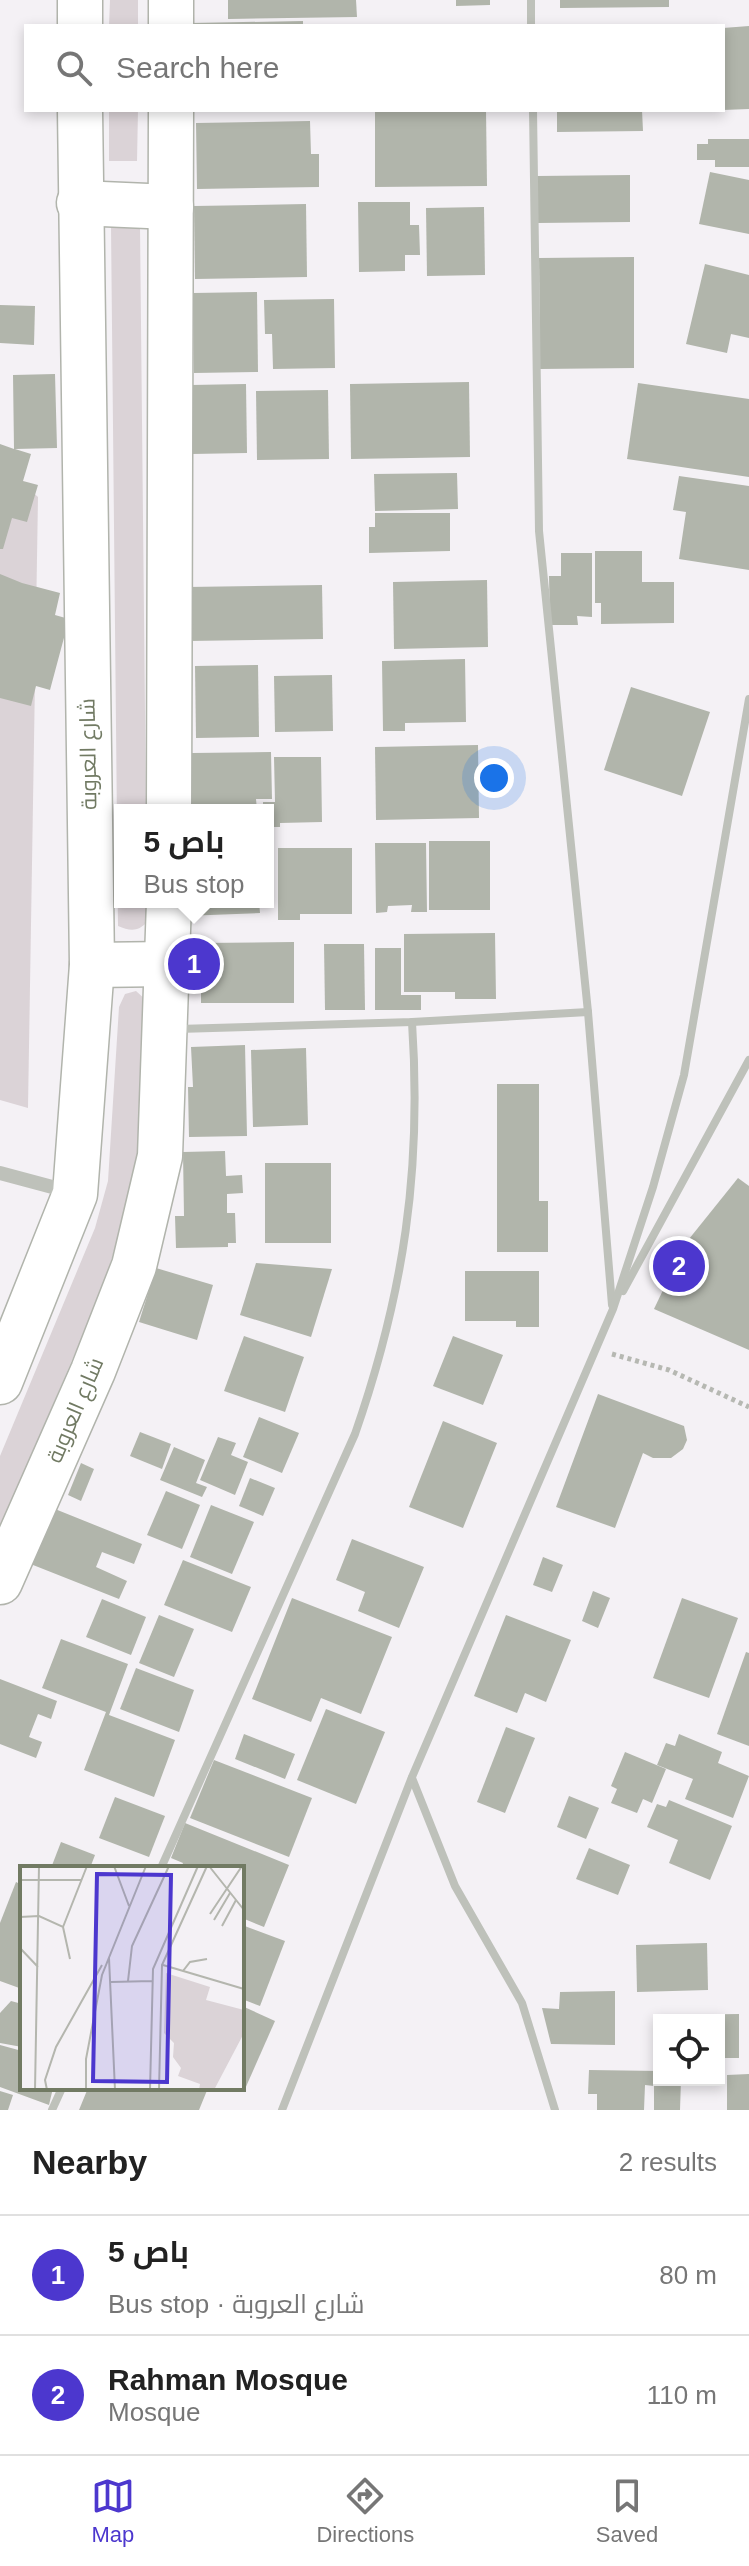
<!DOCTYPE html>
<meta charset="utf-8">
<style>
:root{--surface:#fff;--page:#f2f2f2;--text:#222;--muted:#767676;--line:#e0e0e0;--accent:#4c37ce}
body{margin:0;font-family:Arial,Cairo,sans-serif;background:var(--page);color:var(--text)}
.controls{position:absolute;right:24px;bottom:24px;display:grid;overflow:hidden;border-radius:0px;box-shadow:0 4px 12px #0003}
.controls button{width:72px;height:72px;display:grid;place-items:center;padding:0;border:0;border-bottom:2px solid var(--line);background:var(--surface);color:var(--text);font:40px sans-serif}
.you{position:absolute;left:494px;top:778px;width:28px;height:28px;margin:-20px;border:6px solid #fff;border-radius:50%;background:#1a73e8;box-shadow:0 0 0 12px #1a73e833}
.badge{display:grid;place-items:center;width:52px;height:52px;border-radius:50%;background:var(--accent);color:#fff;font-size:26px;font-weight:700}
.pin{position:absolute;translate:-50% -50%;border:4px solid #fff;box-shadow:0 2px 8px #0006}
.popup{position:absolute;left:114px;top:804px;width:160px;height:104px;box-sizing:border-box;display:grid;place-content:center;border-radius:0px;background:var(--surface);filter:drop-shadow(0 2px 6px #0005);font-size:26px;white-space:nowrap;color:var(--muted)}
.popup b{font-size:30px;color:var(--text)}
.popup::after{content:'';position:absolute;left:50%;top:100%;margin-left:-16px;border:16px solid transparent;border-top-color:var(--surface)}
.list{margin:0;padding:0;list-style:none}
h2{display:flex;justify-content:space-between;align-items:center;height:104px;margin:0;padding:0 32px;font-size:34px}
h2 small{font-size:26px;font-weight:400;color:var(--muted)}
.list li{display:grid;grid-template-columns:52px 1fr auto;gap:24px;align-items:center;box-sizing:border-box;height:120px;padding:0 32px;border-top:2px solid var(--line)}
.list b{display:block;font-size:30px;white-space:nowrap}
.list p{margin:0;font-size:26px;white-space:nowrap;color:var(--muted)}
.list em{font-size:26px;font-style:normal;color:var(--muted)}
.icon{flex:none;width:44px;height:44px;fill:none;stroke:currentColor;stroke-width:2;stroke-linecap:round;stroke-linejoin:round}
.map{position:relative;flex:none;width:749px;height:2110px;overflow:hidden}
.search{position:absolute;background:var(--surface);box-shadow:0 4px 12px #0003;left:24px;right:24px;top:24px;height:88px;display:flex;align-items:center;gap:20px;box-sizing:border-box;padding:0 28px;border-radius:0px;color:var(--muted);font-size:30px}
.sheet{height:344px;background:var(--surface)}
nav{display:flex;justify-content:space-around;align-items:center;box-sizing:border-box;height:112px;border-top:2px solid var(--line);background:var(--surface);font-size:22px;color:var(--muted)}
nav a{display:grid;justify-items:center;gap:4px}
nav .on{color:var(--accent)}
.map>svg:first-child{display:block}
.green{fill:#dbd3d7}
.building{fill:#b1b5ab}
.lines{fill:none;stroke-linecap:round;stroke-linejoin:round}
.primary-casing{stroke:#b1b4ac;stroke-width:47}
.path{stroke:#b6b8b2;stroke-width:5;stroke-dasharray:4 4;stroke-linecap:butt}
.minor{stroke:#bec1ba;stroke-width:8}
.tertiary{stroke:#bec1ba;stroke-width:14}
.primary{stroke:#fff;stroke-width:44}
.labels{text-anchor:middle;dominant-baseline:central;stroke-width:8;stroke-linejoin:round;paint-order:stroke}
.street-label{font-size:22px;fill:#717a63;stroke:#fff}
.inset-road{fill:none;stroke:#b4b6ae;stroke-width:2}
.view{fill:#4c37ce;fill-opacity:0.15;stroke:#4c37ce;stroke-width:4}
.inset-edge{fill:none;stroke:#717a63;stroke-width:4}
</style>
<div class="map">
<svg width="749" height="2110" viewBox="0 0 749 2110">
<rect width="100%" height="100%" fill="#f4f1f5"/>
<!-- green -->
<g class="green">
<polygon points="110,0 138,0 138,26 109,26"/>
<polygon points="109,110 138,110 137,161 109,161"/>
<path d="M111,226H140L146,810H120V902H147V922C138,932 130,931 118,926Z"/>
<polygon points="0,463 38,497 28,1108 0,1100"/>
<polygon points="136,991 148,1002 143,1125 128,1203 103,1288 0,1528 0,1456 95,1228 108,1181 119,1007 125,994"/>
</g>
<!-- building -->
<g class="building">
<polygon points="228,0 356,0 357,17 228,19"/>
<polygon points="456,0 490,0 490,5 456,6"/>
<polygon points="560,0 669,0 669,7 560,8"/>
<polygon points="303,21 303,26 192,26 191,23"/>
<polygon points="749,26 749,109 723,110 723,28"/>
<polygon points="486,110 487,186 375,187 375,112"/>
<polygon points="557,110 642,110 643,131 557,132"/>
<polygon points="310,121 311,154 319,154 319,187 197,189 196,123"/>
<polygon points="708,139 749,139 749,167 715,167 715,160 697,160 697,144 708,144"/>
<polygon points="710,172 749,180 749,234 699,224"/>
<polygon points="630,175 630,222 537,223 537,176"/>
<polygon points="358,202 410,202 410,225 419,225 420,255 405,255 405,271 359,272"/>
<polygon points="306,204 307,277 195,279 194,206"/>
<polygon points="484,207 485,275 427,276 426,208"/>
<polygon points="634,257 634,368 540,369 539,258"/>
<polygon points="705,264 749,275 749,338 731,334 727,353 686,344"/>
<polygon points="257,292 258,372 194,373 193,293"/>
<polygon points="334,299 335,368 273,369 272,334 265,334 264,300"/>
<polygon points="0,305 35,306 34,345 0,343"/>
<polygon points="55,374 57,448 15,449 31,454 23,481 38,485 27,522 12,518 3,549 0,549 0,444 14,449 13,375"/>
<polygon points="469,382 470,457 351,459 350,384"/>
<polygon points="638,383 749,399 749,477 627,459"/>
<polygon points="246,384 247,453 192,454 191,385"/>
<polygon points="328,390 329,459 257,460 256,391"/>
<polygon points="457,473 458,509 375,511 374,474"/>
<polygon points="679,476 749,486 749,570 679,559 686,512 673,510"/>
<polygon points="375,513 450,513 450,551 369,553 369,527 375,527"/>
<polygon points="595,551 642,551 642,582 674,582 674,623 601,624 601,603 595,603"/>
<polygon points="561,553 592,553 592,617 577,616 578,625 550,625 549,576 561,576"/>
<polygon points="0,574 22,583 60,593 55,615 69,619 50,690 36,686 31,706 0,698"/>
<polygon points="487,580 488,647 394,649 393,582"/>
<polygon points="322,585 323,639 188,641 187,587"/>
<polygon points="465,659 466,722 405,723 405,731 383,731 382,661"/>
<polygon points="258,665 259,737 196,738 195,666"/>
<polygon points="332,675 333,731 275,732 274,676"/>
<polygon points="631,687 710,712 682,796 604,770"/>
<polygon points="478,745 479,818 376,820 375,747"/>
<polygon points="271,752 272,799 256,799 257,810 192,810 192,753"/>
<polygon points="274,757 321,757 322,822 280,823 280,827 268,827 268,810 263,810 263,802 275,802"/>
<rect x="429" y="841" width="61" height="69"/>
<polygon points="375,843 426,843 427,912 411,912 412,905 388,906 387,912 376,913"/>
<polygon points="278,848 352,848 352,914 300,914 300,920 278,920"/>
<polygon points="184,902 259,902 260,913 184,916"/>
<polygon points="495,933 496,999 455,999 455,992 404,992 404,934"/>
<polygon points="294,942 294,1003 201,1003 201,943"/>
<polygon points="324,944 364,944 365,1010 325,1010"/>
<polygon points="375,948 401,948 401,995 421,995 421,1010 375,1010"/>
<polygon points="245,1045 247,1136 189,1137 188,1087 193,1087 191,1047"/>
<polygon points="306,1048 308,1125 253,1127 251,1050"/>
<polygon points="497,1084 539,1084 539,1201 548,1201 548,1252 497,1252"/>
<polygon points="225,1151 226,1176 242,1175 243,1193 227,1194 227,1213 235,1213 236,1243 228,1243 228,1247 176,1248 175,1216 184,1216 183,1152"/>
<rect x="265" y="1163" width="66" height="80"/>
<polygon points="738,1178 749,1186 749,1350 654,1309 685,1244"/>
<polygon points="256,1263 332,1269 311,1337 240,1315"/>
<polygon points="156,1268 213,1285 197,1340 139,1322"/>
<polygon points="465,1271 539,1271 539,1327 516,1327 516,1321 465,1321"/>
<polygon points="244,1336 304,1357 285,1412 224,1391"/>
<polygon points="453,1336 503,1355 483,1405 433,1386"/>
<polygon points="598,1394 684,1426 687,1440 683,1449 671,1458 653,1458 643,1453 615,1528 556,1507"/>
<polygon points="259,1417 299,1433 282,1473 243,1457"/>
<polygon points="443,1421 497,1443 463,1528 409,1507"/>
<polygon points="140,1432 171,1444 162,1469 130,1456"/>
<polygon points="218,1437 236,1443 231,1455 248,1462 235,1495 200,1480"/>
<polygon points="174,1447 205,1460 196,1483 207,1487 202,1497 160,1480"/>
<polygon points="81,1463 94,1469 81,1501 68,1495"/>
<polygon points="250,1478 275,1488 263,1516 239,1506"/>
<polygon points="166,1491 200,1505 182,1549 147,1535"/>
<polygon points="211,1505 254,1522 232,1574 190,1557"/>
<polygon points="50,1507 142,1544 134,1564 102,1552 96,1567 127,1581 119,1599 28,1563"/>
<polygon points="352,1539 424,1567 399,1628 358,1611 365,1592 336,1580"/>
<polygon points="543,1557 563,1565 552,1592 533,1585"/>
<polygon points="183,1560 251,1587 232,1632 164,1605"/>
<polygon points="593,1591 610,1598 598,1628 582,1621"/>
<polygon points="292,1598 392,1637 361,1714 321,1698 311,1722 252,1699"/>
<polygon points="682,1598 738,1618 709,1698 653,1678"/>
<polygon points="102,1599 146,1617 131,1655 86,1637"/>
<polygon points="159,1615 194,1629 174,1677 139,1663"/>
<polygon points="506,1615 571,1640 546,1702 525,1693 517,1713 474,1696"/>
<polygon points="61,1639 128,1664 109,1715 175,1740 154,1797 84,1770 106,1712 42,1688"/>
<polygon points="746,1652 749,1653 749,1746 717,1734"/>
<polygon points="136,1668 194,1690 179,1732 120,1709"/>
<polygon points="0,1679 57,1701 51,1719 38,1714 29,1737 42,1742 36,1758 0,1744"/>
<polygon points="326,1709 385,1732 356,1804 297,1780"/>
<polygon points="506,1727 535,1738 505,1813 477,1802"/>
<polygon points="244,1734 295,1754 285,1779 235,1759"/>
<polygon points="679,1734 722,1752 718,1763 749,1776 733,1818 685,1799 693,1779 657,1765 666,1743 675,1746"/>
<polygon points="625,1752 666,1769 652,1803 643,1799 637,1813 611,1803 617,1789 611,1786"/>
<polygon points="214,1760 312,1798 289,1857 190,1818"/>
<polygon points="569,1796 599,1808 586,1839 557,1827"/>
<polygon points="115,1797 165,1816 149,1857 99,1838"/>
<polygon points="669,1800 732,1826 710,1880 669,1863 678,1840 647,1827 657,1804 666,1807"/>
<polygon points="185,1823 289,1865 264,1927 242,1918 242,1868 181,1868 183,1863 171,1858"/>
<polygon points="61,1842 95,1855 90,1868 51,1868"/>
<polygon points="589,1848 630,1865 618,1895 576,1879"/>
<polygon points="16,1882 22,1885 22,1989 0,1981 0,1923"/>
<polygon points="242,1925 285,1941 260,2006 242,1999"/>
<polygon points="707,1943 708,1990 637,1992 636,1945"/>
<polygon points="615,1991 615,2045 551,2044 542,2008 559,2009 560,1992"/>
<polygon points="11,2001 22,2004 22,2047 0,2043 0,2013"/>
<polygon points="242,2006 275,2021 245,2089 242,2088"/>
<polygon points="739,2014 739,2058 719,2058 719,2020 664,2020 664,2015"/>
<polygon points="0,2045 22,2051 22,2088 53,2088 49,2105 0,2087"/>
<polygon points="589,2070 659,2071 659,2080 681,2080 680,2110 654,2110 654,2086 645,2085 644,2110 597,2110 597,2094 588,2094"/>
<polygon points="749,2074 749,2110 727,2110 727,2075"/>
<polygon points="88,2088 208,2088 199,2110 79,2110"/>
<polygon points="0,2091 13,2095 8,2110 0,2110"/>
</g>
<g class="lines">
<!-- primary casing -->
<g class="primary-casing">
<g id="primary">
<polyline points="80,26 80,0"/>
<polyline points="171,26 171,0"/>
<polyline points="79,203 171,207"/>
<polyline points="169,810 171,110"/>
<polyline points="92,965 168,964"/>
<polyline points="0,1382 75,1194 92,965 80,110"/>
<polyline points="0,1582 93,1371 134,1266 160,1156 169,902"/>
</g>
</g>
<!-- path -->
<polyline class="path" points="612,1354 669,1370 749,1407"/>
<!-- minor -->
<g class="minor">
<polyline points="531,0 531,26"/>
<polyline points="533,110 539,531 588,1012 612,1305"/>
<polyline points="178,1029 412,1022 588,1012"/>
<polyline points="623,1291 749,1060"/>
<polyline points="412,1778 455,1886 522,2003 555,2110"/>
<path d="M161,1868L355,1434C404,1293 422,1170 412,1022"/>
<polyline points="52,2110 62,2088"/>
<polyline points="282,2110 412,1777 613,1309 653,1187 684,1075 749,699"/>
</g>
<!-- tertiary -->
<polyline class="tertiary" points="0,1173 71,1192"/>
<!-- primary -->
<use href="#primary" class="primary"/>
</g>
<g class="labels">
<!-- street labels -->
<g class="street-label">
<text transform="translate(88 754) rotate(-91)">شارع العروبة</text>
<text transform="translate(75 1410) rotate(-67)">شارع العروبة</text>
</g>
</g>
<!-- overview -->
<g transform="translate(20 1866)">
<rect width="224" height="224" fill="#f4f1f5"/>
<path d="M146,107L190,121L186,134L224,144V167L194,224H179L180,218L158,210L161,202L153,191L154,177L144,167Z" fill="#dbd3d7"/>
<path class="inset-road" d="M94,0L109,40M189,0L224,44M0,14H62M190,48L222,0M0,51L19,50L43,61L67,0M194,54L210,27M202,60L216,34M43,61L50,93M0,82L18,101M89,92L95,224M143,99L224,123M163,105L170,96L187,93M108,115L112,80L149,0M91,116L132,115M15,224L19,0M27,224L25,214L36,181L82,99M66,224V193L82,109L126,0M130,224L133,103L178,0M139,224L142,99L187,0"/>
<path class="view" d="M77,8L151,9L147,216L73,215Z"/>
<rect width="224" height="224" class="inset-edge"/>
</g>
</svg>
<div class="controls">
<button><svg class="icon" aria-label="locate" viewBox="0 0 24 24"><circle cx="12" cy="12" r="6"/><path d="M12 2v4M12 18v4M2 12h4M18 12h4"/></svg></button>
</div>
<div class="you"></div>
<div class="pin badge" style="left:194px;top:964px">1</div>
<div class="popup"><b>باص 5</b>Bus stop</div>
<div class="pin badge" style="left:679px;top:1266px">2</div>
<div class="search"><svg class="icon" aria-label="search" viewBox="0 0 24 24"><circle cx="10" cy="10" r="6"/><path d="M15 15l6 6"/></svg>Search here</div>
</div>
<section class="sheet">
<h2>Nearby<small>2 results</small></h2>
<ul class="list">
<li><span class="badge">1</span><div><b>باص 5</b><p>Bus stop · شارع العروبة</p></div><em>80 m</em></li>
<li><span class="badge">2</span><div><b>Rahman Mosque</b><p>Mosque</p></div><em>110 m</em></li>
</ul>
</section>
<nav>
<a class="on"><svg class="icon" aria-label="map" viewBox="0 0 24 24"><path d="M3 6l6-2 6 2 6-2v14l-6 2-6-2-6 2zM9 4v14M15 6v14"/></svg>Map</a>
<a><svg class="icon" aria-label="directions" viewBox="0 0 24 24"><path d="M12 3l9 9-9 9-9-9zM9 14v-3h6M13 9l2 2-2 2"/></svg>Directions</a>
<a><svg class="icon" aria-label="saved" viewBox="0 0 24 24"><path d="M7 4h10v16l-5-4-5 4z"/></svg>Saved</a>
</nav>
